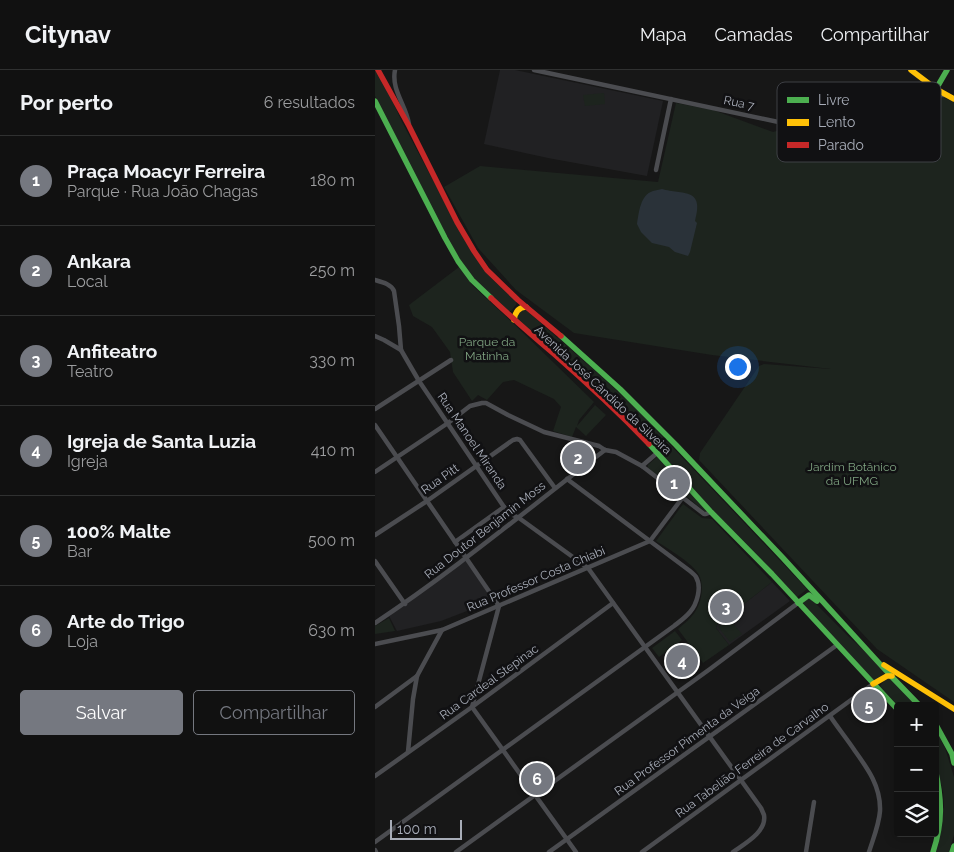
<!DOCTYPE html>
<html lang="pt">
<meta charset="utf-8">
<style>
:root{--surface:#111;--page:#1a1a1a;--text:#f1f3f6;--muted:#9c9d9f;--line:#303131;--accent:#757880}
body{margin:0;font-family:Raleway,sans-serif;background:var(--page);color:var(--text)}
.controls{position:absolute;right:15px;bottom:15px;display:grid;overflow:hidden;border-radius:5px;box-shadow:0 2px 12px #0003}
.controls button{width:45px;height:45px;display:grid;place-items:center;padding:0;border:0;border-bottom:1px solid var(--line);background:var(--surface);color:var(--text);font:25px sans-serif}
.scale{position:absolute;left:15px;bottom:12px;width:72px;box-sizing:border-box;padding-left:5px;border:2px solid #a8adb8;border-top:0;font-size:14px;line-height:18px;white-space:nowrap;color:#a8adb8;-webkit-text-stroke:4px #111113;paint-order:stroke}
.you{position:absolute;left:362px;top:296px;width:18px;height:18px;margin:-12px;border:4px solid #fff;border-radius:50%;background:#1a73e8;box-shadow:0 0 0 8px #1a73e833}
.badge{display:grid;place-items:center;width:32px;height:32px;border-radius:50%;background:var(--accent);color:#fff;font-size:16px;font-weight:700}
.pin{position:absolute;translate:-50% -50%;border:2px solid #fff;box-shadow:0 1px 5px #0006}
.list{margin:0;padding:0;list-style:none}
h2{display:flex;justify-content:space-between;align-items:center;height:65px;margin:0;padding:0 20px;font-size:21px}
h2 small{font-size:16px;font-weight:400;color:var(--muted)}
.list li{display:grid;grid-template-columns:32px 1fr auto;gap:15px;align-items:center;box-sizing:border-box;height:90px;padding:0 20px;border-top:1px solid var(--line)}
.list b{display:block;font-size:19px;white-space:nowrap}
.list p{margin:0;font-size:16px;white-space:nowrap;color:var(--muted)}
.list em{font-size:16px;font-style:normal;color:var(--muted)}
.actions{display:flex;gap:10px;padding:15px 20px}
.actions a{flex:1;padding:11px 0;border:1px solid var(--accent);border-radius:5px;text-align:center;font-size:18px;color:var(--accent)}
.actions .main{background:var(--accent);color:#fff}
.icon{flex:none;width:28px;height:28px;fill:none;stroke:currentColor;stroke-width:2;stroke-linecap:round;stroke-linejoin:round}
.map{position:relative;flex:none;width:579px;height:782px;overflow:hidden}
header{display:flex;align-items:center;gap:30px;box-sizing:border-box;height:70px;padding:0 25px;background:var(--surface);border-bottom:1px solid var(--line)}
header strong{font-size:24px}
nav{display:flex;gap:28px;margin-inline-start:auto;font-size:18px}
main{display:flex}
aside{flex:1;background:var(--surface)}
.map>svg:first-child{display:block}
.built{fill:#212123}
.green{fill:#1d241e}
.water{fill:#2a3239}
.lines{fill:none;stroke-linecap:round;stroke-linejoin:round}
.street{stroke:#4b4c50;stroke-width:4.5}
.fast{stroke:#4caf50;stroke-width:5.5}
.slow{stroke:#ffc107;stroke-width:5.5}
.jam{stroke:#c62828;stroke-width:5.5}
.labels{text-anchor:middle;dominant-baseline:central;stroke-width:5;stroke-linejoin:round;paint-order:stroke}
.street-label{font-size:12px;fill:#a8adb8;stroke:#111113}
.park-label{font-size:12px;fill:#7fa381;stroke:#111113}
.key{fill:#111113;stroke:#3e4045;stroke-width:1}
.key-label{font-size:14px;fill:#a8adb8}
</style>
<header>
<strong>Citynav</strong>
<nav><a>Mapa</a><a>Camadas</a><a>Compartilhar</a></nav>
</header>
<main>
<aside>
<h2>Por perto<small>6 resultados</small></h2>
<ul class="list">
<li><span class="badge">1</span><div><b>Praça Moacyr Ferreira</b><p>Parque · Rua João Chagas</p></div><em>180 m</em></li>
<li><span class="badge">2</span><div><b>Ankara</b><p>Local</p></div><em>250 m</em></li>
<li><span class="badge">3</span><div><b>Anfiteatro</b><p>Teatro</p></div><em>330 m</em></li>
<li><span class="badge">4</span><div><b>Igreja de Santa Luzia</b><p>Igreja</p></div><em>410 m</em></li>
<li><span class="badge">5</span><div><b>100% Malte</b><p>Bar</p></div><em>500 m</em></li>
<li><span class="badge">6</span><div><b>Arte do Trigo</b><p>Loja</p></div><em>630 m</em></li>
</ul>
<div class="actions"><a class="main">Salvar</a><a>Compartilhar</a></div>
</aside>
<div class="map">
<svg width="579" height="782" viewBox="0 0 579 782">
<rect width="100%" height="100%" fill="#171717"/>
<!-- built -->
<g class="built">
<polygon points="125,0 140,0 288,31 272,106 173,88 109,74"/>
<polygon points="90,490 118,531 66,551 22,561 14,546"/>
<polygon points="397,512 415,531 354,575 341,558 342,555"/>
</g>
<!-- green -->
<g class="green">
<polygon points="0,0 10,15 27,52 93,176 104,192 116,208 142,231 141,235 136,241 132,241 103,214 85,190 33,93 0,26"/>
<polygon points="229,23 230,34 210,36 208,25"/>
<polygon points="564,26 579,32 579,632 502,579 324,390 325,383 384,296 389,294 456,299 337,285 199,263 141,220 103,178 69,117 105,96 283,112 301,33 338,40 398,62 478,39 539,38 525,65"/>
<polygon points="84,197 98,216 140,255 219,332 204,350 202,356 220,335 231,345 211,366 201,357 197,367 178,361 186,337 179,329 139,310 128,312 112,330 103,325 97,331 78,302 75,282 57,257 38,246 34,235"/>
<polygon points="146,239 150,239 236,315 267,345 432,519 421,528 260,357 141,249"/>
<polygon points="282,387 332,441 332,442 330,442 309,424 305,422 273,398 273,395"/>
<path d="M308,434L327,448L337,449L397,512L342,555L341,558L354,575L328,593L303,559C307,555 313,551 317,546C326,536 330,517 324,505C319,494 292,478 281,471Z"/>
<polygon points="435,528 474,567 492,583 509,602 509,604 499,612 428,533 432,529"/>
<polygon points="14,548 20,561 0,564 0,556"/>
<polygon points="354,549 367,564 355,572 343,557"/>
<polygon points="300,561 307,570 284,587 277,578"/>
<polygon points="514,608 541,636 523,636 505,616 509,611"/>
<polygon points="560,658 570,678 579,707 579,765 574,782 560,782 569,737 568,722 560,688"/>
</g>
<!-- water -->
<path class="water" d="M287,119C307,125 330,117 320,151L322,153L315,182L313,186L300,182L294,177L277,173L266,162L262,154C264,143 265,125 278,121C281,120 284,120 287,119Z"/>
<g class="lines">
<!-- street -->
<g class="street">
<path d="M20,0C16,20 31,35 34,54"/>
<path d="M159,0L408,53C435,53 458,43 483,35C494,31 509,25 520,26C529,26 538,37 548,38L557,28L561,19"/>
<polyline points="557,28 565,25 571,25"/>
<polyline points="281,100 296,29"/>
<path d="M0,210C7,212 16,214 19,221L24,256L26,280L44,311L129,437L138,445L144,448L213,498L386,738C386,738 389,745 389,745C392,762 369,774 358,782"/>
<polyline points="0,266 9,270 26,280"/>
<polyline points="0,339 76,290"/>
<polyline points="0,355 124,536"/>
<polyline points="267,396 282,383"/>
<polyline points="0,402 73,353 95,336 107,333 111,333 133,345 169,362 224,376 230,380 241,382 267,396 329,444 331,444 336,442"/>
<polyline points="0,465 52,431 138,370 142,369 145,370 180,418"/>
<polyline points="80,472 129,437"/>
<polyline points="0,491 30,534"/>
<polyline points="124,536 97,637 201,782"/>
<path d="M0,553C80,500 154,438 230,380"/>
<polyline points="0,574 67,560 275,471 308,427"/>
<polyline points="0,637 42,606"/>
<path d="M455,646C463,658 472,669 480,681C493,699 506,717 505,741C504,755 498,769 494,782"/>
<polyline points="33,682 38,629 42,606 67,560"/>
<polyline points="0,706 97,637 238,533"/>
<path d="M0,772L299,556C304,552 310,548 315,542C322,534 327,517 321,507C320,505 316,502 315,501L192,409"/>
<polyline points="0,780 1,782"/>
<polyline points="81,782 335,599 423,533"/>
<polyline points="174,782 462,575"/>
<polyline points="267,782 498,614"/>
<polyline points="431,782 439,732"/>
</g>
<!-- fast -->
<g class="fast">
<polyline points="561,19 572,0"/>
<polyline points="0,31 70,168 83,191 97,210 116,228"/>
<polyline points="186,266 245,319 301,375 408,488 515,605 545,636"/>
<polyline points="274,374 336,442 397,504 523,640"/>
<polyline points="423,533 434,525 442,531"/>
<polyline points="560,653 577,684 579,693"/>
<path d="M558,782C568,752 567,729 560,698"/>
<polyline points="577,782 579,776"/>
</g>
<!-- slow -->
<g class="slow">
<polyline points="536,0 561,19 579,29"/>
<path d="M139,250C140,243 143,237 151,237"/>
<polyline points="509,595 579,639"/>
<polyline points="498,614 512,606 517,606"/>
</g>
<!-- jam -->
<g class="jam">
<polyline points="3,0 34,56 82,152 99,181 112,200 143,230 186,266"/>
<path d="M116,228C137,248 158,266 179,284C212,313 244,343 274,374"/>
</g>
</g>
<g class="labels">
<!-- street labels -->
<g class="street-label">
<text transform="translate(364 33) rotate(12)">Rua 7</text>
<text transform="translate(228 320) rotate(43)">Avenida José Cândido da Silveira</text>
<text transform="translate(97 371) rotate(56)">Rua Manoel Miranda</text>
<text transform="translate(65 409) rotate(-35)">Rua Pitt</text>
<text transform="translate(110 460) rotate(-38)">Rua Doutor Benjamin Moss</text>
<text transform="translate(161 509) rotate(-23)">Rua Professor Costa Chiabi</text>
<text transform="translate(114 612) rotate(-36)">Rua Cardeal Stepinac</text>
<text transform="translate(312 671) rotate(-36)">Rua Professor Pimenta da Veiga</text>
<text transform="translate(377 690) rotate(-36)">Rua Tabelião Ferreira de Carvalho</text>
</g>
<!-- park labels -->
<g class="park-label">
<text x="112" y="272">Parque da<tspan x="112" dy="14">Matinha</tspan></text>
<text x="477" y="397">Jardim Botânico<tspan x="477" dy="14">da UFMG</tspan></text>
</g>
</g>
<!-- legend -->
<rect x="402" y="12" width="164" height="80" rx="8" class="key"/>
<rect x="412" y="27" width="22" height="6" fill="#4caf50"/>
<rect x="412" y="49" width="22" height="7" fill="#ffc107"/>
<rect x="412" y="72" width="22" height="6" fill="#c62828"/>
<g class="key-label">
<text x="443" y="35">Livre</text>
<text x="443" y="57">Lento</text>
<text x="443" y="80">Parado</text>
</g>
</svg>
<div class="controls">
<button>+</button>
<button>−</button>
<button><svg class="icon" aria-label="layers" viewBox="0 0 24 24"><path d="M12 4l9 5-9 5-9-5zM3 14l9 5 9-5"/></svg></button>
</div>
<div class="scale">100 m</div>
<div class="you"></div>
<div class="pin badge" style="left:299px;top:413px">1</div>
<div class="pin badge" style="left:203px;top:388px">2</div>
<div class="pin badge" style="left:351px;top:537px">3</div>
<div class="pin badge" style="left:307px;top:591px">4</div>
<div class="pin badge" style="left:494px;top:635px">5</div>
<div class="pin badge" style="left:162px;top:709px">6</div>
</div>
</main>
